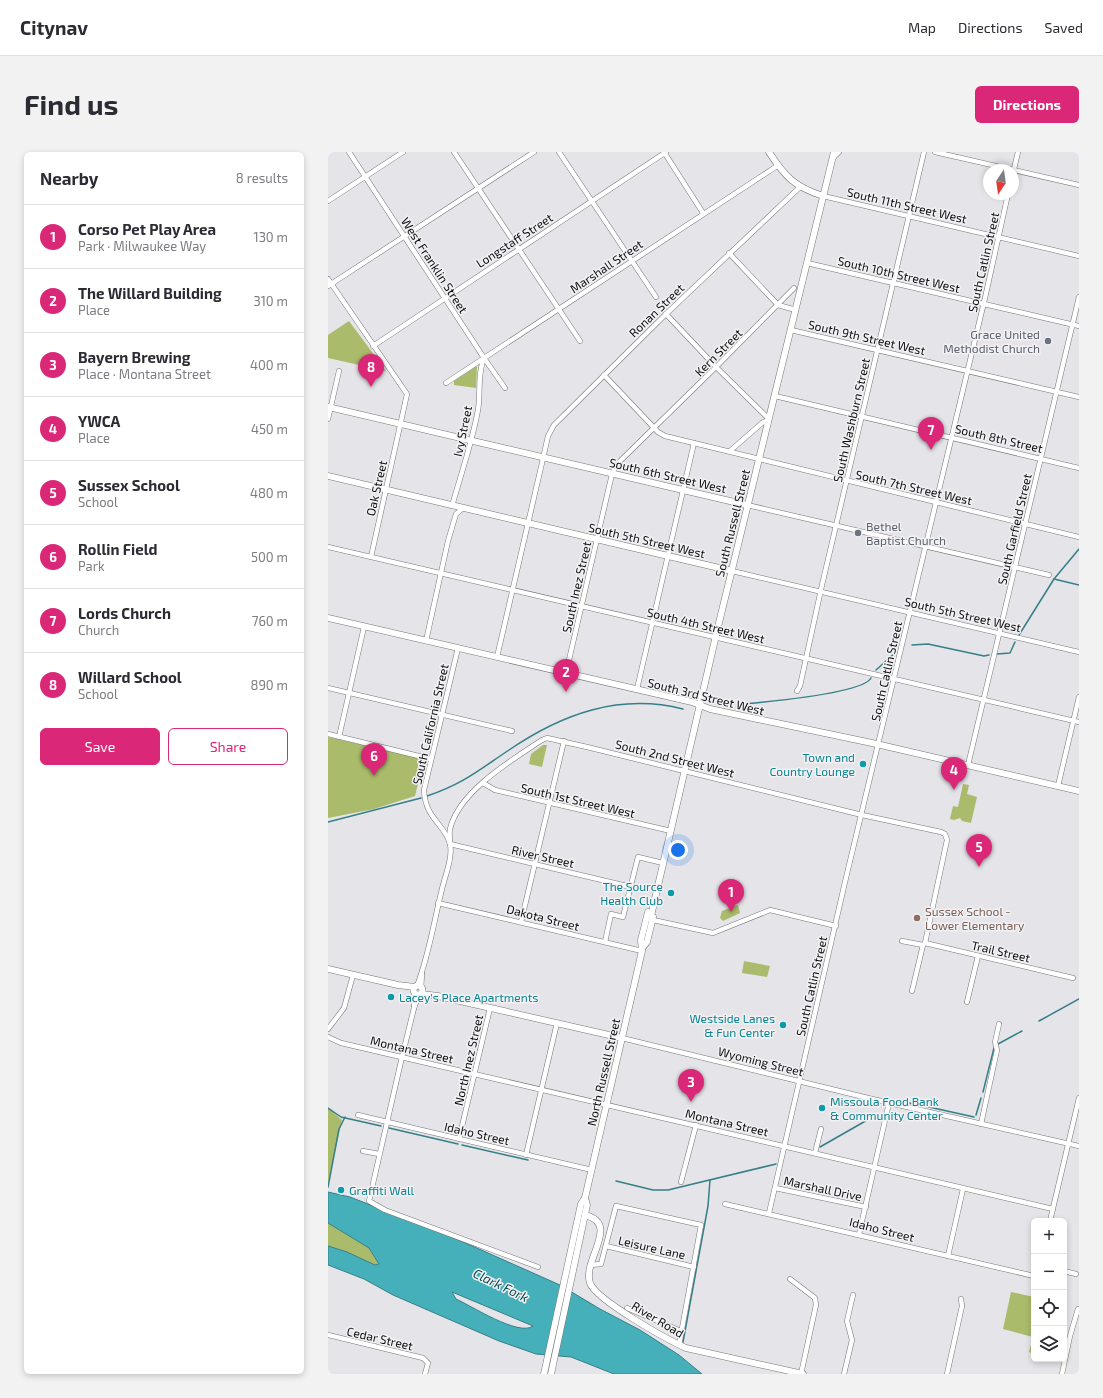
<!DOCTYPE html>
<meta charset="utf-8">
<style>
:root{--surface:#fff;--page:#f2f2f3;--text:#2b2b33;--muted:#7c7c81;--line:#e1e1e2;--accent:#db2777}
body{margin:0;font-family:"Exo 2",sans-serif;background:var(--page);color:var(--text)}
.controls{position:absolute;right:12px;bottom:12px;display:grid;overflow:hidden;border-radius:6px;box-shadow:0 2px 6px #0003}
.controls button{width:36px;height:36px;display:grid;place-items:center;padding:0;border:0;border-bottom:1px solid var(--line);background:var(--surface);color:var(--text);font:20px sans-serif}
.compass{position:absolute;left:655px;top:12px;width:36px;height:36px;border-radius:50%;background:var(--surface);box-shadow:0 2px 6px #0003;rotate:193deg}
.you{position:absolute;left:350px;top:698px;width:14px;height:14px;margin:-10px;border:3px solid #fff;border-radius:50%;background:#1a73e8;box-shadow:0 0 0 6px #1a73e833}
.badge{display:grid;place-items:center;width:26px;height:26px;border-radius:50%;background:var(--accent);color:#fff;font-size:13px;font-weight:700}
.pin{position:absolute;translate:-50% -33px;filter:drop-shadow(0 1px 2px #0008)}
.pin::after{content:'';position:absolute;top:21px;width:14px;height:12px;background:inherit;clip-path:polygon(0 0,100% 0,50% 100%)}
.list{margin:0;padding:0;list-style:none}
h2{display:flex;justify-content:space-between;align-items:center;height:52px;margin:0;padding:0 16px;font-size:17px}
h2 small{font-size:13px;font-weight:400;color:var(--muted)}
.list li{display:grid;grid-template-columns:26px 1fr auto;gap:12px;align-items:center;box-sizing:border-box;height:64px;padding:0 16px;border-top:1px solid var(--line)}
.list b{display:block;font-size:15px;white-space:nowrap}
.list p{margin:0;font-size:13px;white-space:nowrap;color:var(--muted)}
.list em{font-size:13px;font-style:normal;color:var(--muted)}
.actions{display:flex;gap:8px;padding:12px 16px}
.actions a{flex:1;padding:9px 0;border:1px solid var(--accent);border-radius:6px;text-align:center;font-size:14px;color:var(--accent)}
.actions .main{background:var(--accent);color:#fff}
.icon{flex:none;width:22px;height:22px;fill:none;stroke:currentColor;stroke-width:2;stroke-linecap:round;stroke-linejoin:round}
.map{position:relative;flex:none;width:751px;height:1222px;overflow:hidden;border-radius:6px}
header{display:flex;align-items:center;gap:24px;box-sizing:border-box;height:56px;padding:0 20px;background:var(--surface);border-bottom:1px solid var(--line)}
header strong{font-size:19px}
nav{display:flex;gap:22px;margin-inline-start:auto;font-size:14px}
.intro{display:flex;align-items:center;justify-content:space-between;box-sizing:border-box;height:96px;padding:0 24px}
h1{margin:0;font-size:28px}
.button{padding:10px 18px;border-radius:6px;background:var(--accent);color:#fff;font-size:14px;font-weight:700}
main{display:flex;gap:24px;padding:0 24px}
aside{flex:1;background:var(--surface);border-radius:6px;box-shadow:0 2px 6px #0003}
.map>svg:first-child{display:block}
.green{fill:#aabc6b}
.water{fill:#46b0ba;stroke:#357f87;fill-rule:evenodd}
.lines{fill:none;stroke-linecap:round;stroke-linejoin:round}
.stream{stroke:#357f87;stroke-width:1.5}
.street-casing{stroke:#757578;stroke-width:5.5}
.secondary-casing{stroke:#757578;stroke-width:7}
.street{stroke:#fff;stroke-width:4.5}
.secondary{stroke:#fff;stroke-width:6}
.worship-dot{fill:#6b7280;stroke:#f2f2f5;stroke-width:1.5}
.culture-dot{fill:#0f9aa8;stroke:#f2f2f5;stroke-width:1.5}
.education-dot{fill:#8d6e63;stroke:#f2f2f5;stroke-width:1.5}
.labels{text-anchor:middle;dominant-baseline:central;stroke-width:3;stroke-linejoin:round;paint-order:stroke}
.street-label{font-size:12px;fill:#0e0e0f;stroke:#f2f2f5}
.worship-label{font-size:12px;fill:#5b616d;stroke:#f2f2f5;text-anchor:end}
.culture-label{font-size:12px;fill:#0d838f;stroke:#f2f2f5;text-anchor:end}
.education-label{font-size:12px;fill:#785e54;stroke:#f2f2f5;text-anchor:start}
.water-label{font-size:13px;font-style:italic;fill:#07494f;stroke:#f2f2f5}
</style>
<header>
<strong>Citynav</strong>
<nav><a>Map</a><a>Directions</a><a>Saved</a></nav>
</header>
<div class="intro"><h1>Find us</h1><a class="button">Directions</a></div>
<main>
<aside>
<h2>Nearby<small>8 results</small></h2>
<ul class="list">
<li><span class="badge">1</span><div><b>Corso Pet Play Area</b><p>Park · Milwaukee Way</p></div><em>130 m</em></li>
<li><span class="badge">2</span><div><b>The Willard Building</b><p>Place</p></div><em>310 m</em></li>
<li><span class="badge">3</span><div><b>Bayern Brewing</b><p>Place · Montana Street</p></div><em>400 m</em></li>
<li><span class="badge">4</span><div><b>YWCA</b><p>Place</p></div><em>450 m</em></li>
<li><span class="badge">5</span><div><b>Sussex School</b><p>School</p></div><em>480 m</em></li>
<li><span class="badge">6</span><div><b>Rollin Field</b><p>Park</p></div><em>500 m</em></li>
<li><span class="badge">7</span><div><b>Lords Church</b><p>Church</p></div><em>760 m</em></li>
<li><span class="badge">8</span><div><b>Willard School</b><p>School</p></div><em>890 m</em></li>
</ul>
<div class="actions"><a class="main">Save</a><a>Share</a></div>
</aside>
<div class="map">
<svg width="751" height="1222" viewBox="0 0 751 1222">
<rect width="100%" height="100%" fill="#e5e4e8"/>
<!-- green -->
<g class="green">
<polygon points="21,169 58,219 0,206 0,183"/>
<polygon points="149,214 148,236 126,233 126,229"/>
<polygon points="0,585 96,607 87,644 46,657 0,666"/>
<polygon points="215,593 219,593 214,615 201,612 203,602"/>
<polygon points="635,632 641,633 639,642 649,645 643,671 634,669 632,666 626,668 622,667 625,654 630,655"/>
<polygon points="410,753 412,761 395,769 392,766 394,759"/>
<polygon points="416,809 442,814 439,825 414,821"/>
<polygon points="0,956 14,968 0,1031"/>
<polygon points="0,1071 41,1096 51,1112 47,1113 19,1100 0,1094"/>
<polygon points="683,1140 706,1145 706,1202 701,1200 705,1185 675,1177"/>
</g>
<!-- water -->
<path class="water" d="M0,1040L22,1045L124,1085L232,1133L272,1157L312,1178L351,1203L374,1222H286L243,1205L208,1202L171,1189L65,1143L36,1127L0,1113V1094L19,1100L47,1113L51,1112L41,1096L0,1071ZM124,1140L205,1174C191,1185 142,1153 128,1147Z"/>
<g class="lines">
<!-- stream -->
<g class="stream">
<polyline points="726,427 751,433"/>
<polyline points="691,483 726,427 751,397"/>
<polyline points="584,493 600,492 656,504 661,503"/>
<polyline points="669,502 682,501 687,490"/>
<polyline points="548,518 567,501"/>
<path d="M414,552C436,550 534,542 543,526"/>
<path d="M99,644C135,632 151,618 181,598C234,562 291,541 355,557"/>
<polyline points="0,670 93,646"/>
<polyline points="711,869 751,847"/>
<polyline points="670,892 694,879"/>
<polyline points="655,940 666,896"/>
<polyline points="569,948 572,949"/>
<polyline points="578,950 585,952"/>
<polyline points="592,953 646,965"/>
<polyline points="0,956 13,965 53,974"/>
<polyline points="648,963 653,946"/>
<polyline points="61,976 130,992"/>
<polyline points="134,993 200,1008"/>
<polyline points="492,995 548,963"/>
<polyline points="288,1029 325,1038 340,1038 448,1012"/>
<polyline points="0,1035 11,977 17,965"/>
<polyline points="355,1190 380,1054 382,1028"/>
</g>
<!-- street casing -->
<g class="street-casing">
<g id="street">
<polyline points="21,0 156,206 177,236"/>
<polyline points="126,0 252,189"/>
<polyline points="231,0 328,145"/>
<polyline points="336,0 375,61"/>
<polyline points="607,0 751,33"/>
<polyline points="505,6 511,0"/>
<polyline points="685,21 690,0"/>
<polyline points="495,44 751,104"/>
<polyline points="0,49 75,0"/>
<polyline points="401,101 450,153 468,158"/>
<polyline points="479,111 751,174"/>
<polyline points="0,127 79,242 43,405"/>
<polyline points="0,134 206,0"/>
<polyline points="338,162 388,215 441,267 434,271 402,299"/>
<polyline points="463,178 751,245"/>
<polyline points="45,194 338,0"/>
<polyline points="276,223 330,280 337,284 751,385"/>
<polyline points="118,231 449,14"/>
<polyline points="447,244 751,316"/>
<polyline points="0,267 11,219"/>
<polyline points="419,353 721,423"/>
<path d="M124,354C133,322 144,291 150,258C153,241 149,223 156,206"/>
<polyline points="0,395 751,570"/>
<polyline points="404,419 751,500"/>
<polyline points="98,489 120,389 128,362 134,357"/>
<polyline points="169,505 214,311 220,284 226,273 338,162 472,35"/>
<polyline points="238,521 284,322 288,313 388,215 466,136"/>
<polyline points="0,536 184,579"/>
<polyline points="309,537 366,291"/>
<polyline points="469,539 472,534 494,433 596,0"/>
<polyline points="0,582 103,607"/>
<polyline points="11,585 36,475"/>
<polyline points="640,613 751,145"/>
<polyline points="155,631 167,638 343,679"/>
<polyline points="730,634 751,545"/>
<path d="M303,735L122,692C122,687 121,682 122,677C131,639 184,608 214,588L219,586L259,595L534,663L613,680L617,682L619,688L597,791"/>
<polyline points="110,751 314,799"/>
<polyline points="325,768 385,781 442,758 508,774"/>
<polyline points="193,770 236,589"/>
<polyline points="574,789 595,793"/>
<polyline points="277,790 283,762 295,765 310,705 335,711"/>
<polyline points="597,791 745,826"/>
<path d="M89,834C101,803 106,769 114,737C117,724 125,705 122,692C117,672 97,667 96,638L130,496"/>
<polyline points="93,836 94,822"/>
<polyline points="584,839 595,793"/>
<polyline points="91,842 86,856 74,905 41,1049 57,1058 210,1115"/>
<polyline points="639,850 650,804"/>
<polyline points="86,856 87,841"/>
<polyline points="0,877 16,856 25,823"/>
<polyline points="0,885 13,891 725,1057"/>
<polyline points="294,886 544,947 751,994"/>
<polyline points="30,963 264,1018"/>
<polyline points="653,972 669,898 667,890 671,872"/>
<polyline points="131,987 162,856"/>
<polyline points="35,999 51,1002"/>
<polyline points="487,1001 493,977"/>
<polyline points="198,1003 229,871"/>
<polyline points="353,1030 368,973"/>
<polyline points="447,1036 538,1055"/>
<polyline points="397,1052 706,1124"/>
<polyline points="441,1061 517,730 657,146 680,42"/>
<polyline points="722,1069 751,946"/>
<polyline points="531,1082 561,951"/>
<polyline points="278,1094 366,1115"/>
<polyline points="620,1104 635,1037"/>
<polyline points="262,1113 273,1112 288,1054 373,1073 351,1193"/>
<polyline points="736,1119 748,1122"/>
<polyline points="462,1127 487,1146 488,1153 473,1222"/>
<polyline points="299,1156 353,1179"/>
<polyline points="0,1183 95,1206 100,1211 97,1222"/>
<polyline points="516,1222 524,1188 519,1169 525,1143"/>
<polyline points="619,1222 634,1154 633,1147"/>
<polyline points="734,1222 742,1184 750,1157"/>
</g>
</g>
<!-- secondary casing -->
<g class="secondary-casing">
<g id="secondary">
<path d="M441,0C457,25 467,35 495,44"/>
<polyline points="0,255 419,353"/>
<polyline points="0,324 404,419"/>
<polyline points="0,466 364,550 382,557 544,591 751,639"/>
<polyline points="325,768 323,764 389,479 506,0"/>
<polyline points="315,795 319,790 325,765"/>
<polyline points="0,817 70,833 87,835"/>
<circle cx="90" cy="838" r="4.5"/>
<polyline points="93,842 110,844 294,886"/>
<path d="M257,1063C293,1072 254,1108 262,1131C268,1148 340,1188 358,1196L475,1222"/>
<polyline points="216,1222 253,1052 257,1046 314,799 313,788 320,760"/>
<polyline points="223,1222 259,1053 257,1046"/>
</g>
</g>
<!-- street -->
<use href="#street" class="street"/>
<!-- secondary -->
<use href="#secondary" class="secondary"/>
</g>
<!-- markers -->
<g class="worship-dot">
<circle cx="720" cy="189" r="4"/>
<circle cx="530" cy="381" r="4"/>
</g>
<g class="culture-dot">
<circle cx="535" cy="612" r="4"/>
<circle cx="343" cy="741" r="4"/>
<circle cx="63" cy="845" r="4"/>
<circle cx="455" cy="873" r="4"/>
<circle cx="494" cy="956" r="4"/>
<circle cx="13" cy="1038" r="4"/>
</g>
<circle class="education-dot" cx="589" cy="766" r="4"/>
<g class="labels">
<!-- street labels -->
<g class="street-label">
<text transform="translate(579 53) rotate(13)">South 11th Street West</text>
<text transform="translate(186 88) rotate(-33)">Longstaff Street</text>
<text transform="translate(655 110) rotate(-77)">South Catlin Street</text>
<text transform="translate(107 113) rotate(57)">West Franklin Street</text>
<text transform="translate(278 114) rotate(-34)">Marshall Street</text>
<text transform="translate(571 122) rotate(13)">South 10th Street West</text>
<text transform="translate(328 158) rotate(-44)">Ronan Street</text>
<text transform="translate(539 185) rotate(13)">South 9th Street West</text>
<text transform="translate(390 200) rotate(-45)">Kern Street</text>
<text transform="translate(523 268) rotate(-77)">South Washburn Street</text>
<text transform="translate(134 279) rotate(-78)">Ivy Street</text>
<text transform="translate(671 286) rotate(13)">South 8th Street</text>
<text transform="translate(340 323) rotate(13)">South 6th Street West</text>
<text transform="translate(586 335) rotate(13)">South 7th Street West</text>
<text transform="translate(48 336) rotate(-77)">Oak Street</text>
<text transform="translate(404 371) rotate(-76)">South Russell Street</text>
<text transform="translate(686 377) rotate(-77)">South Garfield Street</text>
<text transform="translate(319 388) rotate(13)">South 5th Street West</text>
<text transform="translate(248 435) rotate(-77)">South Inez Street</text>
<text transform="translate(635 462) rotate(13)">South 5th Street West</text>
<text transform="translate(378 473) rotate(13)">South 4th Street West</text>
<text transform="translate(558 519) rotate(-77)">South Catlin Street</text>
<text transform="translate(378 544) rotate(14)">South 3rd Street West</text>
<text transform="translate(102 572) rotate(-77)">South California Street</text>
<text transform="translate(347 606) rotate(14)">South 2nd Street West</text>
<text transform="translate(250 648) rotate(13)">South 1st Street West</text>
<text transform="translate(215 704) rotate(13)">River Street</text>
<text transform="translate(215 765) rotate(14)">Dakota Street</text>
<text transform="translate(673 799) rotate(13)">Trail Street</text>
<text transform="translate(483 834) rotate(-77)">South Catlin Street</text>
<text transform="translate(84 897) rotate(13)">Montana Street</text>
<text transform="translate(140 908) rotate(-77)">North Inez Street</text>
<text transform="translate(433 909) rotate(14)">Wyoming Street</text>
<text transform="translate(275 920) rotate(-77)">North Russell Street</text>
<text transform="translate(399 970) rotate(13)">Montana Street</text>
<text transform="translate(149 981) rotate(13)">Idaho Street</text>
<text transform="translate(495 1036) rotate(12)">Marshall Drive</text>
<text transform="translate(554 1077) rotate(14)">Idaho Street</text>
<text transform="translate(324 1095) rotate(13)">Leisure Lane</text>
<text transform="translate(330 1167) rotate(31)">River Road</text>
<text transform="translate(52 1186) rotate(13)">Cedar Street</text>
</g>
<!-- worship labels -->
<g class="worship-label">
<text x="712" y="182">Grace United<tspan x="712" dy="14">Methodist Church</tspan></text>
<text x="538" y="374" text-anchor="start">Bethel<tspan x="538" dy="14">Baptist Church</tspan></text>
</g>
<!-- culture labels -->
<g class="culture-label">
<text x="527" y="605">Town and<tspan x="527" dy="14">Country Lounge</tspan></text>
<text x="335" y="734">The Source<tspan x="335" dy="14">Health Club</tspan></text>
<text x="71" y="845" text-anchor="start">Lacey's Place Apartments</text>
<text x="447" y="866">Westside Lanes<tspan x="447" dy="14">&amp; Fun Center</tspan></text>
<text x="502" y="949" text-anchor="start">Missoula Food Bank<tspan x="502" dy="14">&amp; Community Center</tspan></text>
<text x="21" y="1038" text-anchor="start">Graffiti Wall</text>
</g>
<!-- education labels -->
<g class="education-label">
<text x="597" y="759">Sussex School -<tspan x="597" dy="14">Lower Elementary</tspan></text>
</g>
<!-- water labels -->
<g class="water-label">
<text transform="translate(173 1133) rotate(26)">Clark Fork</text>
</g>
</g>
</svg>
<div class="controls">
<button>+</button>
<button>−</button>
<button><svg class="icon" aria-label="locate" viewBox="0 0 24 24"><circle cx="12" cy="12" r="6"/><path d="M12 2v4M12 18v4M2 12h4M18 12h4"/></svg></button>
<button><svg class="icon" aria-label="layers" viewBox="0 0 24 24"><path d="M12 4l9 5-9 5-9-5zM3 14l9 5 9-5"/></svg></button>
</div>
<svg class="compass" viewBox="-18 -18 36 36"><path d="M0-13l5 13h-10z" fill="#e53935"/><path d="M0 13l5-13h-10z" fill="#7c7c81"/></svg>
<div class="you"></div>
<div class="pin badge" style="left:403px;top:760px">1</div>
<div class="pin badge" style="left:238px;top:540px">2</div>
<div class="pin badge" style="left:363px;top:950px">3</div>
<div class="pin badge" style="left:626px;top:638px">4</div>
<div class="pin badge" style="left:651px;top:715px">5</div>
<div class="pin badge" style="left:46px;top:624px">6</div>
<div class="pin badge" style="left:603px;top:298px">7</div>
<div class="pin badge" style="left:43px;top:235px">8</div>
</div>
</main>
